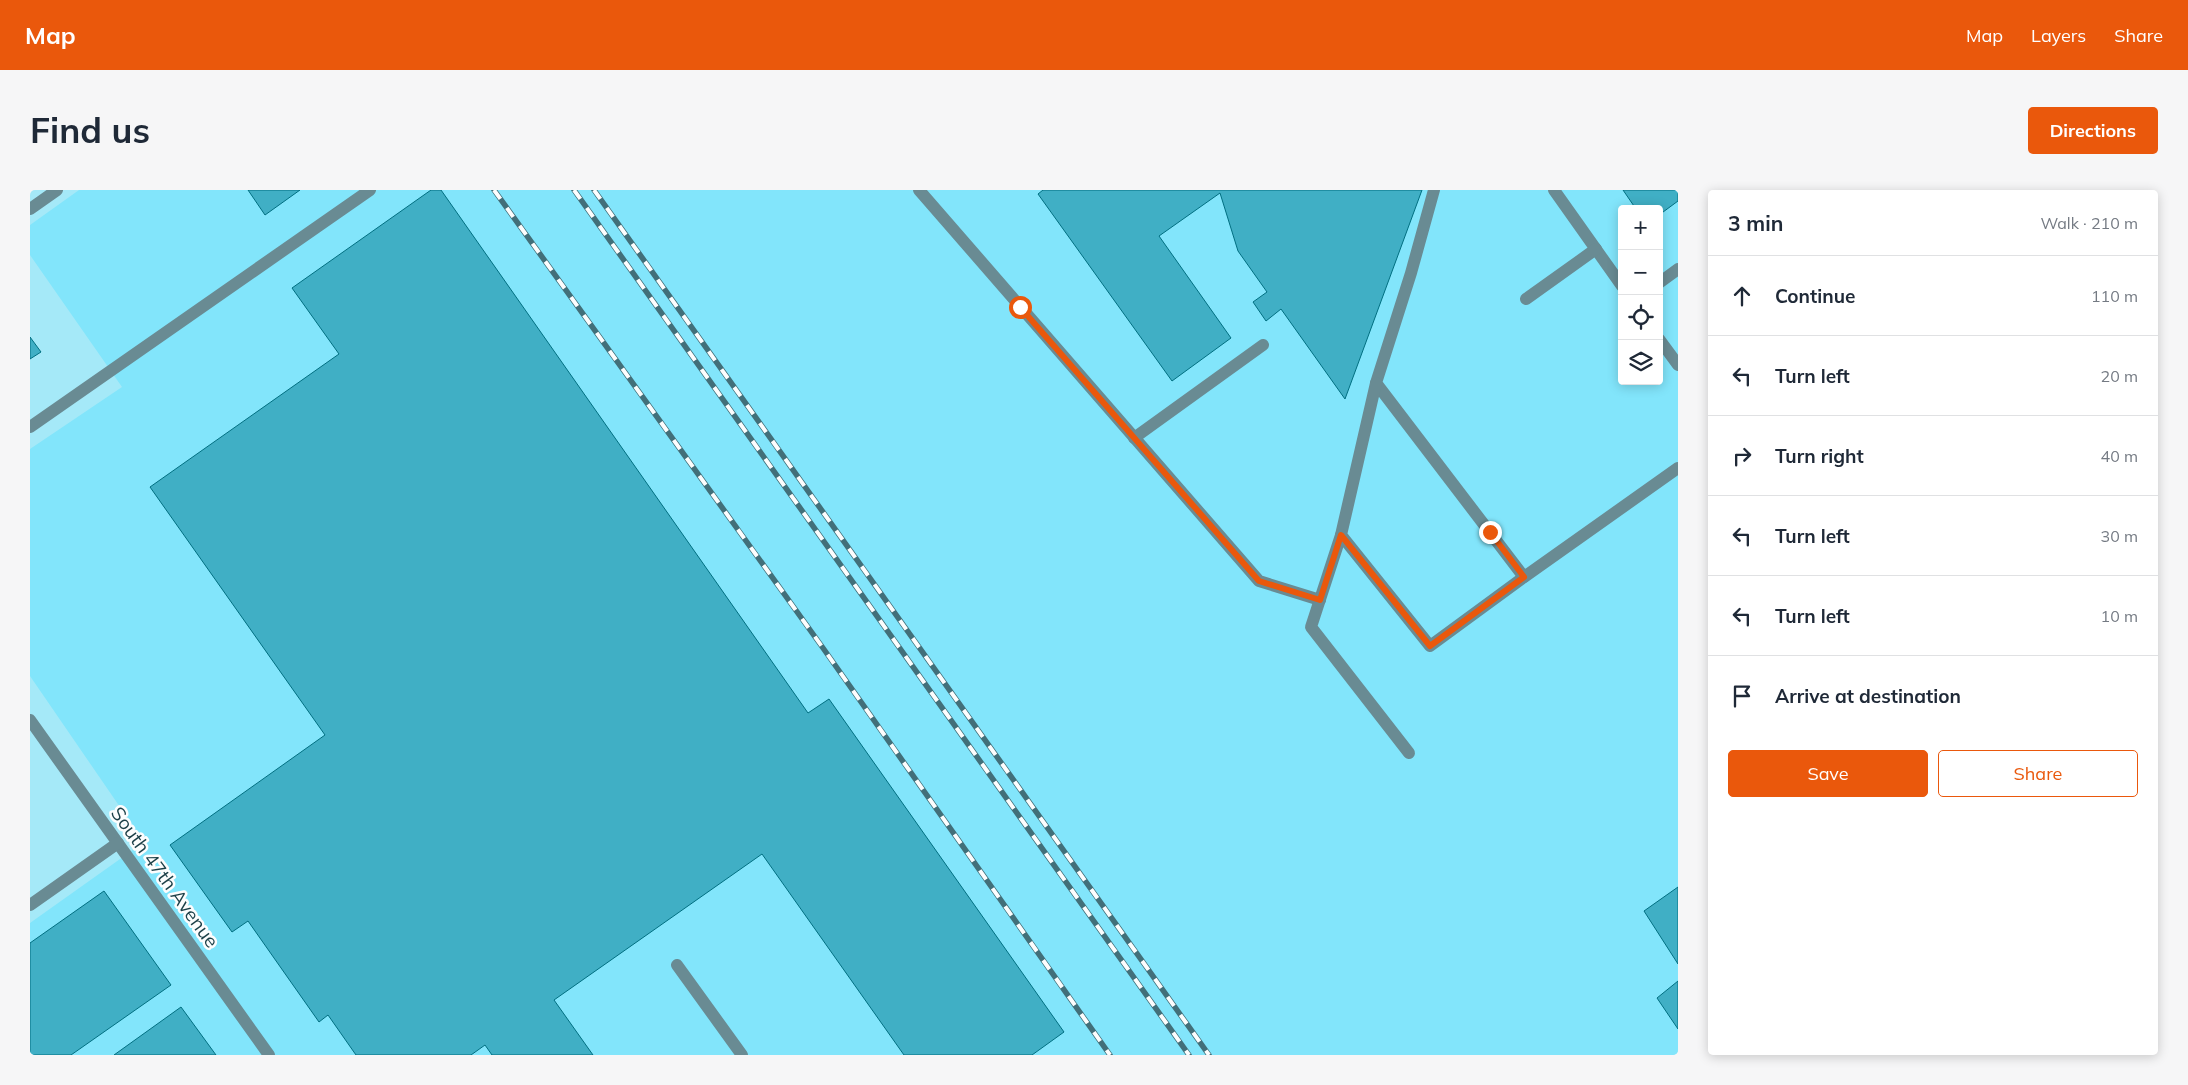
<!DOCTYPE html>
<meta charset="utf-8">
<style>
:root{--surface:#fff;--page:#f6f6f7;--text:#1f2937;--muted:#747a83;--line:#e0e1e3;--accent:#ea580c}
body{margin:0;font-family:Mulish,sans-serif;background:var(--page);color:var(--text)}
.controls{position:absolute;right:15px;top:15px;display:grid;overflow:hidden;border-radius:5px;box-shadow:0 2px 12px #0003}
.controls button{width:45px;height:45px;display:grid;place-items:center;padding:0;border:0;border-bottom:1px solid var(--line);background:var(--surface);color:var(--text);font:25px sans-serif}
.stop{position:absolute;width:15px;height:15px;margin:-11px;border:4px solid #ea580c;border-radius:50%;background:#fff}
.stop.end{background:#ea580c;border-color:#fff;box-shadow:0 1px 5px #0008}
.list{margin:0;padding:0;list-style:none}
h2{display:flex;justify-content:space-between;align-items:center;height:65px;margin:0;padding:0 20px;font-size:21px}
h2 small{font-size:16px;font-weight:400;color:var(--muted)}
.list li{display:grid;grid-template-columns:32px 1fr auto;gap:15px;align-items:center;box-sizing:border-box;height:80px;padding:0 20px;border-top:1px solid var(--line)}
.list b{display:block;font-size:19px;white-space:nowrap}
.list em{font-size:16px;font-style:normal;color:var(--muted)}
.actions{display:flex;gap:10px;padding:15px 20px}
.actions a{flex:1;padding:11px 0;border:1px solid var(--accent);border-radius:5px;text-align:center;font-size:18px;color:var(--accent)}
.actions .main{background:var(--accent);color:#fff}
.icon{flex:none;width:28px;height:28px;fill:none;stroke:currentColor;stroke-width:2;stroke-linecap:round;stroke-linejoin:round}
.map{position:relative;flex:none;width:1648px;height:865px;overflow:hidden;border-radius:5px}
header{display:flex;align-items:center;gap:30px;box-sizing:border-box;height:70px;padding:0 25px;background:var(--accent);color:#fff}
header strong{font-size:24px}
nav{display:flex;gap:28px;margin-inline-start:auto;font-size:18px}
.intro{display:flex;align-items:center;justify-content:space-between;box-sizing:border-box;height:120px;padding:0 30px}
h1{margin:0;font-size:35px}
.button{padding:12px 22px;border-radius:5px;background:var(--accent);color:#fff;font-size:18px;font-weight:700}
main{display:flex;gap:30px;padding:0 30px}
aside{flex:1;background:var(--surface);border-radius:5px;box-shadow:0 2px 12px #0003}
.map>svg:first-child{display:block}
.built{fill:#82e5fb;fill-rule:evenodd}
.building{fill:#40afc5;stroke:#006f81}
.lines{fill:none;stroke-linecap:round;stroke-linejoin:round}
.minor{stroke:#698b93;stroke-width:12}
.rail-casing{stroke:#426f79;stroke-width:5.5}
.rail{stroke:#fdfdfd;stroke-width:4;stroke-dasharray:11;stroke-linecap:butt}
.route{stroke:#ea580c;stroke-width:6}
.labels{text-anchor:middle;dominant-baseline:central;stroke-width:5;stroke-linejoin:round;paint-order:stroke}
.street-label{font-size:19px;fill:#1b3f47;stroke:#fdfdfd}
</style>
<header>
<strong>Map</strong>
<nav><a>Map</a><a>Layers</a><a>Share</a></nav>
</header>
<div class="intro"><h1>Find us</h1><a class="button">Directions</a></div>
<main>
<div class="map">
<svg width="1648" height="865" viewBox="0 0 1648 865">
<rect width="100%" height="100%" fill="#a5e9f8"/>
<!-- built -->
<path class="built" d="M49,0H1648V865H0V733L114,652L0,486V259L92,197L0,65V35ZM1592,19H1629V191H1592Z"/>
<!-- building -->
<g class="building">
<polygon points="218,0 270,0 235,25"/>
<polygon points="401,0 411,0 778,523 799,509 1034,842 1002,865 874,865 732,664 524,810 563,865 462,865 455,855 441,865 326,865 298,825 289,832 218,731 202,742 140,655 295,545 120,297 309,164 262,98"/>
<polygon points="1013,0 1392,0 1315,209 1251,119 1236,131 1223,112 1237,102 1208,61 1190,3 1129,46 1201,148 1142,191 1008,4"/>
<polygon points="1593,0 1648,0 1648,11 1629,25 1629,19 1606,19"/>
<polygon points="0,147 11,162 0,169"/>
<polygon points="1648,697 1648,774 1614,721"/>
<polygon points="74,701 141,795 41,865 0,865 0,753"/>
<polygon points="1648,791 1648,839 1627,808"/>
<polygon points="151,817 186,865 84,865"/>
</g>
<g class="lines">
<!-- minor -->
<g class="minor">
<polyline points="889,0 1229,391 1290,410"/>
<polyline points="1404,0 1381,83 1346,193 1494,387 1648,278"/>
<polyline points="1524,0 1592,96"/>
<polyline points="0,19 27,0"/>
<polyline points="1629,93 1648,79"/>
<polyline points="1496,109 1566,59"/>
<polyline points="1629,149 1648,175"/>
<polyline points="1346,193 1311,345 1400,456 1494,387"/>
<polyline points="0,237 340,0"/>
<polyline points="1104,248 1233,155"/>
<polyline points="1311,345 1281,437 1379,563"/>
<polyline points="0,530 239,865"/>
<polyline points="0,715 88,653"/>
<polyline points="647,775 712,865"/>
</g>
<!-- rail casing -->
<g class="rail-casing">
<g id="rail">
<polyline points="464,0 793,458 1080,865"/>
<polyline points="544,0 1159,865"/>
<polyline points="564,0 1179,865"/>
</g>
</g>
<!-- rail -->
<use href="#rail" class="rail"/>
</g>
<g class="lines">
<!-- route -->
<polyline class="route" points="990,117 1229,391 1290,410 1311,345 1400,456 1494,387 1460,342"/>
</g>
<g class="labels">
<!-- street labels -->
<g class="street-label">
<text transform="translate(135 687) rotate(54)">South 47th Avenue</text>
</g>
</g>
</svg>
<div class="controls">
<button>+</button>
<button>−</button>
<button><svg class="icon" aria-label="locate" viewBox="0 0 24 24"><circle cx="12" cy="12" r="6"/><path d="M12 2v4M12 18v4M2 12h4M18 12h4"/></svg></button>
<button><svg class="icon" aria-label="layers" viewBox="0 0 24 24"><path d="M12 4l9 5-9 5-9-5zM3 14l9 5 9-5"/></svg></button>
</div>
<div class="stop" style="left:990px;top:117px"></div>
<div class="stop end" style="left:1460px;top:342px"></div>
</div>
<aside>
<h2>3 min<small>Walk · 210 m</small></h2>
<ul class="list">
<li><svg class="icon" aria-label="ahead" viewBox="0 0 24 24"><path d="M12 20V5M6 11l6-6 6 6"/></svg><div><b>Continue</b></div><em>110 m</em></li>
<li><svg class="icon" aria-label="left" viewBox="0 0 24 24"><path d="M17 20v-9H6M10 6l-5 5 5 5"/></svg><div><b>Turn left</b></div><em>20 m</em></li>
<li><svg class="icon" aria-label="right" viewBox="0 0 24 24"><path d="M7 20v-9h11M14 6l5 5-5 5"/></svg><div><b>Turn right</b></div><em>40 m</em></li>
<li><svg class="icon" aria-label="left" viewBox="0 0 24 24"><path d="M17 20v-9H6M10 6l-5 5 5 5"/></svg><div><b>Turn left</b></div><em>30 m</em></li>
<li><svg class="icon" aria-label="left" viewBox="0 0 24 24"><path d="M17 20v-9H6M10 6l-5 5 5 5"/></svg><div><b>Turn left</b></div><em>10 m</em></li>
<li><svg class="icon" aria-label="arrive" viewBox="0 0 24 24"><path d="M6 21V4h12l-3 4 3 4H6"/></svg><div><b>Arrive at destination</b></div></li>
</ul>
<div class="actions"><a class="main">Save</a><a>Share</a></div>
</aside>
</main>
